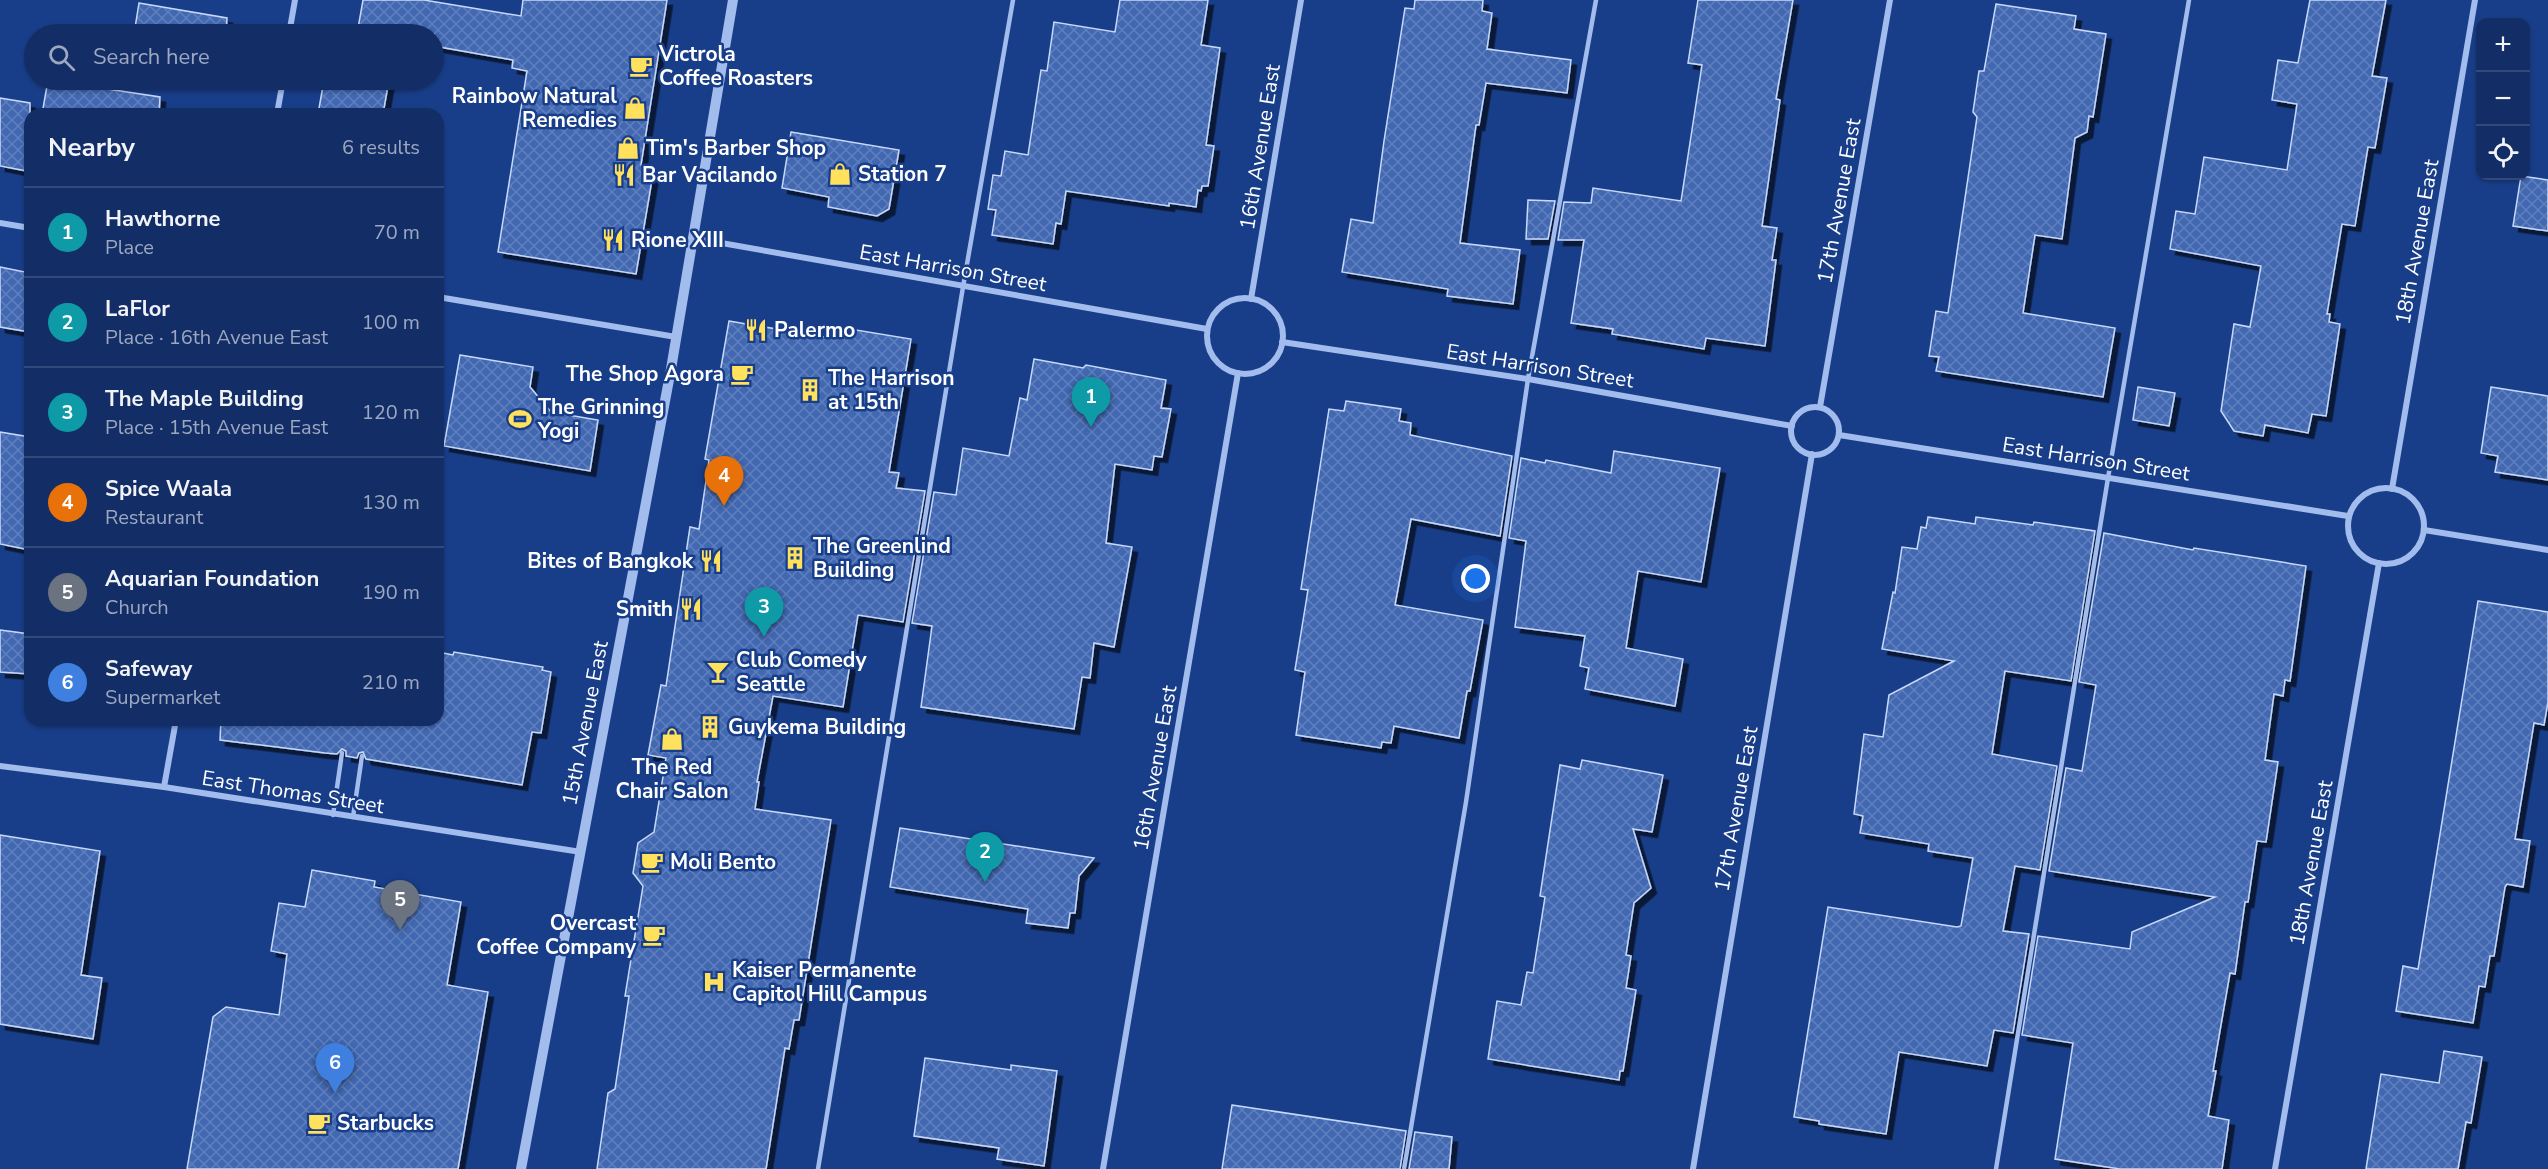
<!DOCTYPE html>
<meta charset="utf-8">
<style>
:root{--surface:#132e67;--page:#203a70;--text:#f1f3f6;--muted:#9da8c0;--line:#324a7b;--accent:#ea580c}
body{margin:0;font-family:"Nunito Sans",sans-serif;background:var(--page);color:var(--text)}
.controls{position:absolute;right:18px;top:18px;display:grid;overflow:hidden;border-radius:12px;box-shadow:0 2px 4px #0004}
.controls button{width:54px;height:54px;display:grid;place-items:center;padding:0;border:0;border-bottom:2px solid var(--line);background:var(--surface);color:var(--text);font:30px sans-serif}
.you{position:absolute;left:1476px;top:579px;width:21px;height:21px;margin:-15px;border:4px solid #fff;border-radius:50%;background:#1a73e8;box-shadow:0 0 0 9px #1a73e833}
.badge{display:grid;place-items:center;width:39px;height:39px;border-radius:50%;background:var(--accent);color:#fff;font-size:20px;font-weight:700}
.pin{position:absolute;translate:-50% -50px;filter:drop-shadow(0 2px 3px #0008)}
.pin::after{content:'';position:absolute;top:32px;width:21px;height:18px;background:inherit;clip-path:polygon(0 0,100% 0,50% 100%)}
.list{margin:0;padding:0;list-style:none}
h2{display:flex;justify-content:space-between;align-items:center;height:78px;margin:0;padding:0 24px;font-size:26px}
h2 small{font-size:20px;font-weight:400;color:var(--muted)}
.list li{display:grid;grid-template-columns:39px 1fr auto;gap:18px;align-items:center;box-sizing:border-box;height:90px;padding:0 24px;border-top:2px solid var(--line)}
.list b{display:block;font-size:22px;white-space:nowrap}
.list p{margin:0;font-size:20px;white-space:nowrap;color:var(--muted)}
.list em{font-size:20px;font-style:normal;color:var(--muted)}
.icon{flex:none;width:33px;height:33px;fill:none;stroke:currentColor;stroke-width:2;stroke-linecap:round;stroke-linejoin:round}
.map{position:relative;flex:none;width:2548px;height:1169px;overflow:hidden}
.search{position:absolute;background:var(--surface);box-shadow:0 2px 4px #0004;left:24px;top:24px;width:420px;height:66px;display:flex;align-items:center;gap:15px;box-sizing:border-box;padding:0 21px;border-radius:33px;color:var(--muted);font-size:22px}
.panel{position:absolute;background:var(--surface);box-shadow:0 2px 4px #0004;left:24px;top:108px;width:420px;height:618px;border-radius:18px}
.map>svg:first-child{display:block}
.building{fill:url(#building-cross-hatch);stroke:#c7d9f9;stroke-width:1.5;filter:url(#shadow)}
.lines{fill:none;stroke-linecap:round;stroke-linejoin:round}
.service{stroke:#a2bced;stroke-width:4.5}
.minor{stroke:#a2bced;stroke-width:6}
.tertiary{stroke:#a2bced;stroke-width:10}
.labels{text-anchor:middle;dominant-baseline:central;stroke-width:5;stroke-linejoin:round;paint-order:stroke}
.poi-label{font-size:21px;font-weight:bold;fill:#fff;stroke:#193e89;text-anchor:start}
.street-label{font-size:21px;fill:#fff;stroke:#193e89}
</style>
<div class="map">
<svg width="2548" height="1169" viewBox="0 0 2548 1169">
<defs>
<pattern id="building-cross-hatch" width="8" height="8" patternUnits="userSpaceOnUse" patternTransform="scale(1.5)"><rect width="8" height="8" fill="#4268b2"/><path d="M0 0l8 8M0 8l8-8" fill="none" stroke="#5e7fbe"/></pattern>
<filter id="shadow"><feDropShadow dx="5.5" dy="5.5" stdDeviation="0" flood-color="#0009"/></filter>
</defs>
<rect width="100%" height="100%" fill="#193e89"/>
<!-- building -->
<g class="building">
<polygon points="363,0 424,0 521,16 523,0 667,0 641,165 654,168 636,274 498,252 527,71 512,68 513,60 434,46 434,34 357,34"/>
<polygon points="1120,0 1208,0 1201,45 1220,48 1206,145 1214,146 1208,186 1202,186 1201,191 1198,190 1196,207 1169,203 1169,206 1066,191 1061,224 1056,223 1053,244 992,235 996,210 988,209 993,175 1001,176 1005,151 1028,155 1041,70 1047,71 1054,22 1115,32"/>
<polygon points="1415,0 1483,0 1482,11 1492,13 1487,49 1571,60 1567,93 1486,83 1479,125 1476,125 1460,243 1520,250 1513,304 1447,296 1448,289 1342,272 1351,219 1373,223 1384,141 1405,8 1414,9"/>
<polygon points="1698,0 1793,0 1776,99 1780,100 1762,226 1777,228 1772,260 1776,260 1765,346 1706,338 1704,349 1612,334 1613,329 1571,323 1584,240 1558,240 1564,202 1591,203 1593,188 1681,201 1702,65 1688,63"/>
<polygon points="2310,0 2386,0 2372,76 2387,78 2375,148 2368,147 2355,226 2342,224 2327,314 2330,314 2329,322 2340,324 2326,416 2312,414 2308,433 2265,425 2263,436 2234,431 2221,411 2234,324 2250,327 2261,266 2170,249 2176,211 2195,214 2204,157 2287,170 2297,104 2272,100 2278,60 2298,63"/>
<polygon points="139,3 227,18 226,34 134,34"/>
<polygon points="1996,4 2076,16 2074,29 2106,34 2093,117 2089,116 2087,132 2075,138 2062,239 2035,235 2023,313 2115,328 2103,397 1936,371 1939,357 1929,356 1936,311 1948,313 1977,117 1973,112 1979,71 1984,71"/>
<polygon points="48,80 160,97 159,114 42,114"/>
<polygon points="324,80 389,80 383,114 318,114"/>
<polygon points="0,98 30,103 30,153 27,171 0,166"/>
<polygon points="791,132 899,150 889,209 877,216 828,207 829,197 782,188"/>
<polygon points="2521,176 2548,180 2548,231 2513,226"/>
<polygon points="1528,200 1555,201 1548,239 1526,239"/>
<polygon points="0,267 30,273 30,332 0,327"/>
<polygon points="729,321 830,338 832,326 911,339 889,472 899,473 896,488 925,491 903,622 858,615 843,707 773,696 757,782 759,782 755,809 831,820 799,1020 794,1020 789,1049 785,1048 766,1169 597,1169 608,1093 615,1089 629,996 625,996 643,886 633,873 638,843 654,832 666,758 648,755 661,685 666,686 690,527 699,529 709,460 705,459"/>
<polygon points="460,355 533,367 530,387 551,412 598,420 590,471 444,446"/>
<polygon points="1034,359 1083,368 1086,365 1166,380 1161,408 1171,409 1162,457 1154,456 1152,470 1115,464 1106,543 1132,547 1114,647 1094,643 1090,678 1082,677 1074,729 921,707 932,626 912,623 934,492 956,495 963,448 1009,456 1020,398 1027,400"/>
<polygon points="2138,387 2175,393 2169,426 2133,420"/>
<polygon points="2491,387 2548,396 2548,480 2495,472 2498,456 2481,453"/>
<polygon points="1346,401 1401,409 1399,421 1411,423 1410,435 1512,456 1500,536 1411,519 1395,605 1483,620 1470,691 1467,691 1459,738 1394,726 1391,743 1382,742 1381,748 1296,735 1305,672 1295,670 1308,590 1301,589 1303,576 1329,409 1344,411"/>
<polygon points="0,432 30,437 30,550 0,544"/>
<polygon points="1614,451 1720,468 1701,582 1638,571 1626,648 1683,659 1675,706 1585,689 1589,668 1580,666 1585,636 1515,627 1526,541 1509,538 1521,458 1545,463 1546,460 1611,473"/>
<polygon points="1928,517 1975,524 1976,517 2033,525 2034,522 2095,531 2071,681 2005,671 1992,754 2057,766 2040,870 2015,866 2003,931 2029,934 2013,1033 1994,1030 1987,1066 1899,1052 1886,1134 1819,1124 1819,1121 1794,1117 1828,907 1957,927 1961,926 1973,858 1928,851 1929,844 1860,833 1863,816 1854,814 1864,734 1883,737 1889,695 1954,661 1882,649 1893,592 1895,593 1902,547 1917,549 1921,527 1926,528"/>
<polygon points="2104,533 2193,550 2194,548 2306,566 2290,681 2285,680 2283,696 2274,694 2265,760 2278,762 2266,842 2257,841 2248,902 2245,902 2235,974 2230,973 2213,1071 2216,1071 2208,1116 2229,1120 2222,1169 2120,1169 2055,1159 2073,1043 2022,1035 2038,936 2130,949 2132,932 2215,897 2049,871 2066,768 2082,771 2096,685 2079,682"/>
<polygon points="2478,601 2548,612 2548,702 2544,725 2534,723 2515,839 2530,841 2523,887 2507,884 2505,887 2494,956 2490,956 2485,987 2479,986 2473,1023 2396,1011 2403,966 2418,969"/>
<polygon points="0,630 30,634 30,674 0,672"/>
<polygon points="438,652 453,655 454,652 543,667 542,670 551,672 541,733 532,732 522,785 366,759 363,752 359,753 357,758 346,756 346,751 342,749 337,754 325,753 220,740 221,720 438,720"/>
<polygon points="1582,760 1663,775 1652,832 1633,829 1651,888 1634,903 1626,955 1631,956 1626,988 1636,990 1623,1071 1620,1071 1619,1080 1488,1059 1497,1001 1521,1005 1527,972 1533,973 1545,897 1540,896 1560,765 1580,769"/>
<polygon points="900,828 1094,858 1079,876 1075,913 1070,913 1068,928 1026,923 1028,909 890,887"/>
<polygon points="0,835 100,851 81,975 102,978 93,1039 0,1024"/>
<polygon points="312,870 375,881 374,887 461,902 447,985 488,992 458,1169 187,1169 213,1017 226,1007 279,1015 287,954 271,951 279,903 305,907"/>
<polygon points="2444,1051 2482,1057 2471,1123 2466,1122 2458,1169 2366,1169 2381,1074 2439,1083"/>
<polygon points="925,1058 1011,1070 1011,1065 1057,1071 1044,1166 997,1159 999,1148 914,1136"/>
<polygon points="1232,1105 1406,1131 1400,1169 1222,1169"/>
<polygon points="1415,1132 1452,1137 1449,1169 1409,1169"/>
</g>
<g class="lines">
<!-- service -->
<g class="service">
<polyline points="333,815 342,753"/>
<polyline points="353,817 362,756"/>
<polyline points="818,1169 963,287 1013,0"/>
<polyline points="1404,1169 1466,802 1528,379 1596,0"/>
<polyline points="1996,1169 2108,478 2189,0"/>
</g>
<!-- minor -->
<g class="minor">
<polyline points="289,34 295,0"/>
<polyline points="277,114 283,80"/>
<polyline points="0,223 30,228"/>
<polyline points="693,238 1207,329"/>
<polyline points="438,297 676,337"/>
<circle cx="1245" cy="336" r="38"/>
<polyline points="1251,299 1301,0"/>
<polyline points="1282,342 1528,379 1792,426"/>
<polyline points="1820,407 1890,0"/>
<circle cx="1815" cy="431" r="24"/>
<polyline points="1839,435 2348,516"/>
<circle cx="2386" cy="526" r="38"/>
<polyline points="2392,489 2475,0"/>
<polyline points="2424,530 2548,550"/>
<polyline points="0,766 164,787 581,852"/>
<polyline points="164,787 176,720"/>
<polyline points="1103,1169 1238,373"/>
<polyline points="1693,1169 1812,454"/>
<polyline points="2275,1169 2379,563"/>
</g>
<!-- tertiary -->
<polyline class="tertiary" points="521,1169 671,369 733,0"/>
</g>
<!-- icons -->
<defs>
<g id="cafe-bare" transform="scale(1.8)"><path d="M-5.5-4.5H6V0H3Q3 3.5 0 3.5H-2.5Q-5.5 3.5-5.5 0ZM3-3.2v2h1.7v-2ZM-6 4.5H4V6H-6Z" fill="#ffe15e" stroke="#193e89" stroke-width="2.5" paint-order="stroke"/></g>
<g id="shop-bare" transform="scale(1.8)"><path d="M-5-2.5h2.3a2.7 3.5 0 0 1 5.4 0H5L5.5 6h-11ZM-1.5-2.5h3a1.5 2.3 0 0 0-3 0Z" fill="#ffe15e" stroke="#193e89" stroke-width="2.5" paint-order="stroke"/></g>
<g id="restaurant-bare" transform="scale(1.8)"><path d="M-5-6h1v4h1v-4h1v4h1v-4h1v5L-1.5 .5V6h-2V.5L-5-1ZM5-6V6H3V1.5H1.5Q1.5-4 5-6Z" fill="#ffe15e" stroke="#193e89" stroke-width="2.5" paint-order="stroke"/></g>
<g id="building-bare" transform="scale(1.8)"><path d="M-4-6H4V6H1V3H-1V6H-4ZM-2.5-4.3h1.7v1.8h-1.7ZM.8-4.3h1.7v1.8H.8ZM-2.5-1h1.7V.8h-1.7ZM.8-1h1.7V.8H.8Z" fill="#ffe15e" stroke="#193e89" stroke-width="2.5" paint-order="stroke"/></g>
<g id="stadium-bare" transform="scale(1.8)"><path d="M0-5a6.5 5 0 1 0 0 10a6.5 5 0 1 0 0-10ZM-3.5-1.8h7v3.6h-7Z" fill="#ffe15e" stroke="#193e89" stroke-width="2.5" paint-order="stroke"/></g>
<g id="bar-bare" transform="scale(1.8)"><path d="M-6-5H6L.8 .8V4.5H3.5V6h-7V4.5H-.8V.8Z" fill="#ffe15e" stroke="#193e89" stroke-width="2.5" paint-order="stroke"/></g>
<g id="hospital-bare" transform="scale(1.8)"><path d="M-5-5h3v3.5h4V-5h3V5h-3V1.5h-4V5h-3Z" fill="#ffe15e" stroke="#193e89" stroke-width="2.5" paint-order="stroke"/></g>
</defs>
<g fill-rule="evenodd">
<use href="#cafe-bare" x="641" y="66"/>
<use href="#shop-bare" x="635" y="108"/>
<use href="#shop-bare" x="628" y="148"/>
<use href="#shop-bare" x="840" y="174"/>
<use href="#restaurant-bare" x="624" y="175"/>
<use href="#restaurant-bare" x="613" y="240"/>
<use href="#restaurant-bare" x="756" y="330"/>
<use href="#cafe-bare" x="742" y="374"/>
<use href="#building-bare" x="810" y="390"/>
<use href="#stadium-bare" x="520" y="419"/>
<use href="#building-bare" x="795" y="558"/>
<use href="#restaurant-bare" x="711" y="561"/>
<use href="#restaurant-bare" x="691" y="609"/>
<use href="#bar-bare" x="718" y="672"/>
<use href="#building-bare" x="710" y="727"/>
<use href="#shop-bare" x="672" y="739"/>
<use href="#cafe-bare" x="652" y="862"/>
<use href="#cafe-bare" x="654" y="935"/>
<use href="#hospital-bare" x="714" y="982"/>
<use href="#cafe-bare" x="319" y="1123"/>
</g>
<g class="labels">
<!-- poi labels -->
<g class="poi-label">
<text x="659" y="54">Victrola<tspan x="659" dy="24">Coffee Roasters</tspan></text>
<text x="617" y="96" text-anchor="end">Rainbow Natural<tspan x="617" dy="24">Remedies</tspan></text>
<text x="646" y="148">Tim's Barber Shop</text>
<text x="858" y="174">Station 7</text>
<text x="642" y="175">Bar Vacilando</text>
<text x="631" y="240">Rione XIII</text>
<text x="774" y="330">Palermo</text>
<text x="724" y="374" text-anchor="end">The Shop Agora</text>
<text x="828" y="378">The Harrison<tspan x="828" dy="24">at 15th</tspan></text>
<text x="538" y="407">The Grinning<tspan x="538" dy="24">Yogi</tspan></text>
<text x="813" y="546">The Greenlind<tspan x="813" dy="24">Building</tspan></text>
<text x="693" y="561" text-anchor="end">Bites of Bangkok</text>
<text x="673" y="609" text-anchor="end">Smith</text>
<text x="736" y="660">Club Comedy<tspan x="736" dy="24">Seattle</tspan></text>
<text x="728" y="727">Guykema Building</text>
<text x="672" y="767" text-anchor="middle">The Red<tspan x="672" dy="24">Chair Salon</tspan></text>
<text x="670" y="862">Moli Bento</text>
<text x="636" y="923" text-anchor="end">Overcast<tspan x="636" dy="24">Coffee Company</tspan></text>
<text x="732" y="970">Kaiser Permanente<tspan x="732" dy="24">Capitol Hill Campus</tspan></text>
<text x="337" y="1123">Starbucks</text>
</g>
<!-- street labels -->
<g class="street-label">
<text transform="translate(1260 147) rotate(-81)">16th Avenue East</text>
<text transform="translate(1839 201) rotate(-80)">17th Avenue East</text>
<text transform="translate(2417 242) rotate(-80)">18th Avenue East</text>
<text transform="translate(953 268) rotate(10)">East Harrison Street</text>
<text transform="translate(1540 366) rotate(9)">East Harrison Street</text>
<text transform="translate(2096 459) rotate(9)">East Harrison Street</text>
<text transform="translate(585 723) rotate(-79)">15th Avenue East</text>
<text transform="translate(1155 768) rotate(-80)">16th Avenue East</text>
<text transform="translate(293 792) rotate(9)">East Thomas Street</text>
<text transform="translate(1736 809) rotate(-80)">17th Avenue East</text>
<text transform="translate(2311 863) rotate(-80)">18th Avenue East</text>
</g>
</g>
</svg>
<div class="controls">
<button>+</button>
<button>−</button>
<button><svg class="icon" aria-label="locate" viewBox="0 0 24 24"><circle cx="12" cy="12" r="6"/><path d="M12 2v4M12 18v4M2 12h4M18 12h4"/></svg></button>
</div>
<div class="you"></div>
<div class="pin badge" style="left:1091px;top:427px;background:#0f9aa8">1</div>
<div class="pin badge" style="left:985px;top:882px;background:#0f9aa8">2</div>
<div class="pin badge" style="left:764px;top:637px;background:#0f9aa8">3</div>
<div class="pin badge" style="left:724px;top:506px;background:#e8710a">4</div>
<div class="pin badge" style="left:400px;top:930px;background:#6b7280">5</div>
<div class="pin badge" style="left:335px;top:1093px;background:#3f7fe0">6</div>
<div class="search"><svg class="icon" aria-label="search" viewBox="0 0 24 24"><circle cx="10" cy="10" r="6"/><path d="M15 15l6 6"/></svg>Search here</div>
<section class="panel">
<h2>Nearby<small>6 results</small></h2>
<ul class="list">
<li><span class="badge" style="background:#0f9aa8">1</span><div><b>Hawthorne</b><p>Place</p></div><em>70 m</em></li>
<li><span class="badge" style="background:#0f9aa8">2</span><div><b>LaFlor</b><p>Place · 16th Avenue East</p></div><em>100 m</em></li>
<li><span class="badge" style="background:#0f9aa8">3</span><div><b>The Maple Building</b><p>Place · 15th Avenue East</p></div><em>120 m</em></li>
<li><span class="badge" style="background:#e8710a">4</span><div><b>Spice Waala</b><p>Restaurant</p></div><em>130 m</em></li>
<li><span class="badge" style="background:#6b7280">5</span><div><b>Aquarian Foundation</b><p>Church</p></div><em>190 m</em></li>
<li><span class="badge" style="background:#3f7fe0">6</span><div><b>Safeway</b><p>Supermarket</p></div><em>210 m</em></li>
</ul>
</section>
</div>
